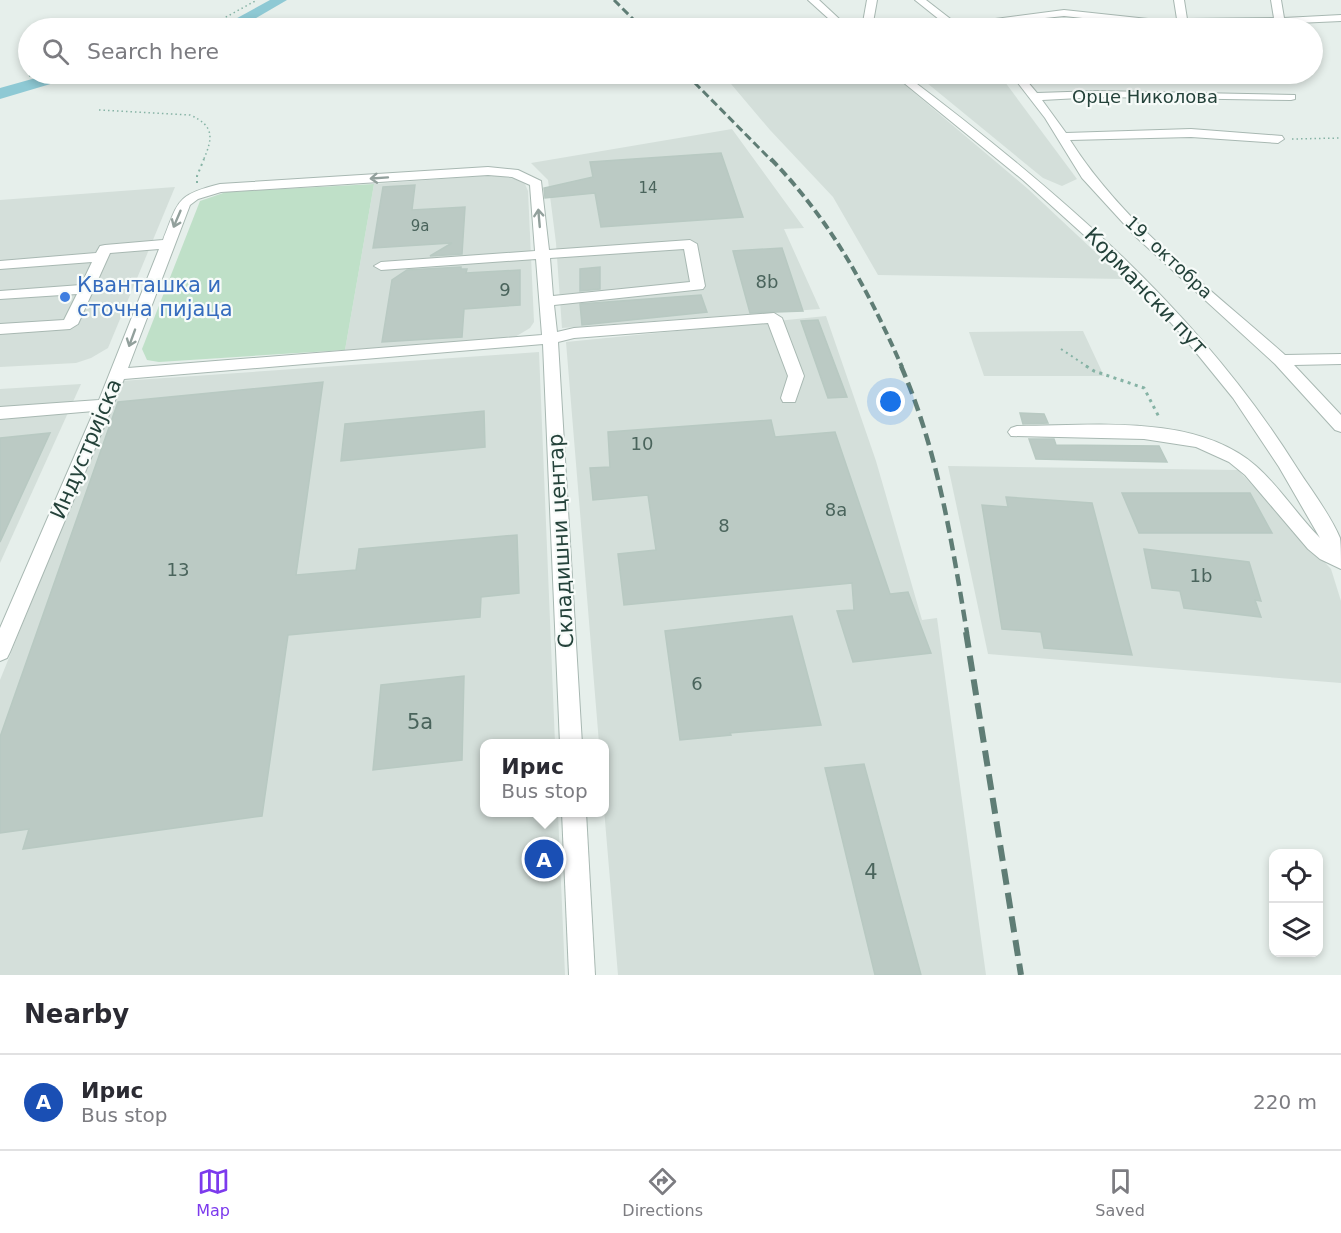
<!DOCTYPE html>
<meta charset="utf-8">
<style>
:root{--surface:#fff;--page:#f2f2f3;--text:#2b2b33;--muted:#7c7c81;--line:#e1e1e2;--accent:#7c3aed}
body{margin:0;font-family:"DejaVu Sans",sans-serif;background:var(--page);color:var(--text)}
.controls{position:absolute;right:18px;bottom:18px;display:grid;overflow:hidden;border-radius:12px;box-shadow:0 3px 9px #0003}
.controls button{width:54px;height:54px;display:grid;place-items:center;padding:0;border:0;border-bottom:2px solid var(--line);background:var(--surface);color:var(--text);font:30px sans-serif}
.you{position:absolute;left:891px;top:402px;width:21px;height:21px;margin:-15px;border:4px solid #fff;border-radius:50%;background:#1a73e8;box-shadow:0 0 0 9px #1a73e833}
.badge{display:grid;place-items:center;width:39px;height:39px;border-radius:50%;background:var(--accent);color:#fff;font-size:20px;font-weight:700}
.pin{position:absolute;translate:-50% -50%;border:3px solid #fff;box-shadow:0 2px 6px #0006}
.popup{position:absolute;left:480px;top:739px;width:129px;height:78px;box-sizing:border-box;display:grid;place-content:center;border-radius:12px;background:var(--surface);filter:drop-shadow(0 2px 4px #0005);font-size:20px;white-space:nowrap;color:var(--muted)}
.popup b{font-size:22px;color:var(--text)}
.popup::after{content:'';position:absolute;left:50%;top:100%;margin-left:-12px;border:12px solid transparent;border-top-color:var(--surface)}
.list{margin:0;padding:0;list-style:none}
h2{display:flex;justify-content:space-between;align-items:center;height:78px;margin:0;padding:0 24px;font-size:26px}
h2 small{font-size:20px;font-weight:400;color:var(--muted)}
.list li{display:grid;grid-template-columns:39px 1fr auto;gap:18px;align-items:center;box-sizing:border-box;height:96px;padding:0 24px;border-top:2px solid var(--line)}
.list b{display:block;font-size:22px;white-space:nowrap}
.list p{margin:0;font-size:20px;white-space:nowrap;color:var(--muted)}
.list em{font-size:20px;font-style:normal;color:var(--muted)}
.icon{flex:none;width:33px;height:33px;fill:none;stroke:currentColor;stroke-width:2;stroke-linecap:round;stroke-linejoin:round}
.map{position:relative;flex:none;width:1341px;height:975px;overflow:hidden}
.search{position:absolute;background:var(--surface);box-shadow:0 3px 9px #0003;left:18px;right:18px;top:18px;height:66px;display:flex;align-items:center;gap:15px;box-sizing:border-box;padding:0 21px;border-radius:33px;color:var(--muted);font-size:22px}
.sheet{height:174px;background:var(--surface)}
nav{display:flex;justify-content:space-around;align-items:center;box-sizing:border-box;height:84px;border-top:2px solid var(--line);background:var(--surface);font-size:16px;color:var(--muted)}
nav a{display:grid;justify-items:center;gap:3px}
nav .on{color:var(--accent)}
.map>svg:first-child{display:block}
.built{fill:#d4dfda}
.green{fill:#bfe0c8}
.water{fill:#8ec9d4}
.building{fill:#bbcac4;stroke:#b8c9c2;stroke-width:1.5}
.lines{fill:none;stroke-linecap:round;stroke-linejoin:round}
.minor-casing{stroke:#a8b8b2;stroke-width:2}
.path-far2{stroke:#86b3a5;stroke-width:1.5;stroke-dasharray:1.5 3;stroke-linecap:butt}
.path-far1{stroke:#86b3a5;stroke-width:2;stroke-dasharray:2 4;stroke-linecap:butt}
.path{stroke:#86b3a5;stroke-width:3;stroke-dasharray:3 4.5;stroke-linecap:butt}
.minor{fill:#fff;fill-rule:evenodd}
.rail-far3{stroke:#5f7d75;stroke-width:3;stroke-dasharray:8 4;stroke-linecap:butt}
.rail-far2{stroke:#5f7d75;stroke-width:4;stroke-dasharray:9 4.5;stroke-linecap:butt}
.rail-far1{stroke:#5f7d75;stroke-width:4.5;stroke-dasharray:12 6;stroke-linecap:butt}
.rail{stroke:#5f7d75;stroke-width:6;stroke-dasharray:16 8;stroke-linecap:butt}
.oneway{stroke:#92a09c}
.shop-dot{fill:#3f7fe0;stroke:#f7fbf9;stroke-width:2}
.labels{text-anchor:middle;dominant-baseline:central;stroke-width:4.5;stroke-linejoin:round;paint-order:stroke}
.far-number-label{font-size:15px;fill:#4a645c}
.far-street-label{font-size:18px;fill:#24423a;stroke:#f7fbf9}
.number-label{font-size:18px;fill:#4a645c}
.shop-label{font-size:21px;fill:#366cbe;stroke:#f7fbf9;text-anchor:start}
.street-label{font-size:21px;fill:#24423a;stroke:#f7fbf9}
.near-number-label{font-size:21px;fill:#4a645c}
</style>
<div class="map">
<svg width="1341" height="975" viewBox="0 0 1341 975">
<rect width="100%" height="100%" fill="#e6efeb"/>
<!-- built -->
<g class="built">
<polygon points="756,74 892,74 1028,189 1124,279 878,275 833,197 770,130 726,78"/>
<polygon points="916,74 999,74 1077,179 1062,186 1043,178"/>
<polygon points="732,129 804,228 784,229 820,309 562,328 556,243 548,180 531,163"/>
<polygon points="495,175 515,179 525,184 528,191 534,322 530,328 515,337 501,339 345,350 374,184"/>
<polygon points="175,187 108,348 91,358 76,363 0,367 0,200"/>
<polygon points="826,316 876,461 922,620 937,618 986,975 618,975 604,809 604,744 599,743 566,342"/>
<polygon points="1083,331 1104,376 984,376 969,332"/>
<polygon points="539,352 555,743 484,744 484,812 558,813 565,975 0,975 0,680 121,381"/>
<polygon points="81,384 0,563 0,389"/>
<polygon points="948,466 1238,470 1331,569 1341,601 1341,683 988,654"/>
</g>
<!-- green -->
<polygon class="green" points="374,184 345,350 159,362 147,360 142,349 200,201 226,192"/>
<!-- water -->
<g class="water">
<polygon points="270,0 287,0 239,28 219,28"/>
<polygon points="50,74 84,74 0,99 0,88"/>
</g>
<!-- building -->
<g class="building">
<polygon points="721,153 743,217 601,227 595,193 545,198 544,188 593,177 590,162"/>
<polygon points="415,185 412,210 465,207 462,254 430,256 452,243 373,248 383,187"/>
<polygon points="782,248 803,311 750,313 733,251"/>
<polygon points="461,267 461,269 467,269 466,273 520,270 520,305 464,309 462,337 382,342 392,280 407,270"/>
<polygon points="600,267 600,289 580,291 580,269"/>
<polygon points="701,295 707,312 582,325 580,304"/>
<polygon points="818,320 847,397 828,398 801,321"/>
<polygon points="323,382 296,575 356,570 359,549 517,535 519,593 481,597 480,617 288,635 262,816 23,849 29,829 0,833 0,737 118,402"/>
<polygon points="484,411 485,447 341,461 345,424"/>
<polygon points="1020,413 1044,414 1048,423 1023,424"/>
<polygon points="771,420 775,437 835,432 890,594 908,592 931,653 853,662 837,611 854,610 852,583 624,605 618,554 656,550 648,495 593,500 590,468 610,467 608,432"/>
<polygon points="50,433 0,542 0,438"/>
<polygon points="1029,439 1054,439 1056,445 1159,446 1167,462 1036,459"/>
<polygon points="1122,493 1250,493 1272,533 1139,533"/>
<polygon points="1006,497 1092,503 1132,655 1044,648 1041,632 1002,629 982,505 1008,507"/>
<polygon points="1144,549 1249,562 1261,601 1255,600 1261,617 1184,608 1180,591 1152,588"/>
<polygon points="792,616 821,725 730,733 731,735 680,740 665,631"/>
<polygon points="464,676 462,760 373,770 381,685"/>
<polygon points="864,764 921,975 875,975 825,768"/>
</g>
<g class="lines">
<!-- minor casing -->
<g class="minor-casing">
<g id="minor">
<polygon points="808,0 819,0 849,28 839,28"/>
<polygon points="867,0 877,0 872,28 862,28"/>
<polygon points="915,0 926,0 957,24 1064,10 1148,19 1177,19 1174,0 1184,0 1187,19 1274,18 1271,0 1281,0 1284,18 1341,15 1341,21 1254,25 1148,25 1064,16 950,28"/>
<path d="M893,74H904C1053,187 1197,308 1297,468C1311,490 1330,514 1340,538C1341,546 1341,560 1341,569L1320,559L1308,549L1245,475L1229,462L1196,447L1144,439L1011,436L1008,432L1011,428L1017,426C1092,426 1196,413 1256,466C1280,487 1297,515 1320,538L1279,467L1233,398L1181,334L1144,293L1105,254L1023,180Z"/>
<path d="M1011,74H1021L1037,93L1098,91L1295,95V99L1291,100L1098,97L1042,100L1066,133L1191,129L1282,136L1284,139L1278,143L1191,137L1070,140C1123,224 1211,289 1285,355L1341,354V364L1294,365L1341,415V432L1335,430L1275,364L1136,237L1082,178L1045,118Z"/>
<path d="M488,167L518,170L541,181L549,250L690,240L697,244L705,286L703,289L554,305L557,332L574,328L774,313L782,318L804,376L795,402H783L781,398L788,376L768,323L574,338L558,342L582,744H560L543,344L124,379L10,652L7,658L0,661V628L94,411L0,419V407L99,400L159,249L110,253L78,324L70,329L0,334V324L64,320L77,294L0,299V291L81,285L92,262L0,269V261L96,253L100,246L105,245L163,240C179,200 176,195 220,184ZM488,175L512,177L530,185L535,251L381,262L374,266L381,270L536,259L542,335L128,368L190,205L198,199L221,192ZM684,249L690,282L553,296L550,258Z"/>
<polygon points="562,812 586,812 595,975 569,975"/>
</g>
</g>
<!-- path-far2 -->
<g class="path-far2">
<polyline points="206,28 257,0"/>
<polyline points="29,76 39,74"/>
<path d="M99,110L190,115C215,126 213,138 203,161"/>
<polyline points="1292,139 1341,138"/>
</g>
<!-- path-far1 -->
<g class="path-far1">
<polyline points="197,183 197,176 204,159"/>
<polyline points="1061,349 1088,367"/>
</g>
<!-- path -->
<polyline class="path" points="1086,366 1094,371 1144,388 1160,419"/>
<!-- minor -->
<use href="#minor" class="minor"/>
<!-- rail-far3 -->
<g class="rail-far3">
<polyline points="614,0 642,28"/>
<polyline points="686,74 772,161"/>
</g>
<!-- rail-far2 -->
<path class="rail-far2" d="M771,159C832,222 867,288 902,367"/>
<!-- rail-far1 -->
<path class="rail-far1" d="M901,366C938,451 952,543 967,633"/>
<!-- rail -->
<polyline class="rail" points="966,632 1021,975"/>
</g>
<!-- one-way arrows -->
<defs><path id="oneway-shaft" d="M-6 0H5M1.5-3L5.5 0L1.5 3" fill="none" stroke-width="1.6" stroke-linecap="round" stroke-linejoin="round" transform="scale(1.5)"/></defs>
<g class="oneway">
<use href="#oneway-shaft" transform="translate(379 178) rotate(176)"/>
<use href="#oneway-shaft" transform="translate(539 218) rotate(-95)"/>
<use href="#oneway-shaft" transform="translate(177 219) rotate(113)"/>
<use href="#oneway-shaft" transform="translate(132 338) rotate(110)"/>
</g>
<!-- markers -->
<circle class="shop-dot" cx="65" cy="297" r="6"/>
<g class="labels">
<!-- far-number labels -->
<g class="far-number-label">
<text x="648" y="188">14</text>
<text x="420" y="226">9a</text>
</g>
<!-- far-street labels -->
<g class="far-street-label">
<text x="1145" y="96">Орце Николова</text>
<text transform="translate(1169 257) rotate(43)">19. октобра</text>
</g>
<!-- number labels -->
<g class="number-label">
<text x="767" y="281">8b</text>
<text x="505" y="289">9</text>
<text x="642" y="443">10</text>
<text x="836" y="509">8a</text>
<text x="724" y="525">8</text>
<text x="178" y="569">13</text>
<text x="1201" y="575">1b</text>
<text x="697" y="683">6</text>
</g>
<!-- shop labels -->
<g class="shop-label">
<text x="77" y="285">Кванташка и<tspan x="77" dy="24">сточна пијаца</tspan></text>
</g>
<!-- street labels -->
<g class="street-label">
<text transform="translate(1146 291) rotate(46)">Кормански пут</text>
<text transform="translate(86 449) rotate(-67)">Индустријска</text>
<text transform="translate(561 541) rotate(-93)">Складишни центар</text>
</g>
<!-- near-number labels -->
<g class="near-number-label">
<text x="420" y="722">5a</text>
<text x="871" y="872">4</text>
</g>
</g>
</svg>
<div class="controls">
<button><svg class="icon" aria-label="locate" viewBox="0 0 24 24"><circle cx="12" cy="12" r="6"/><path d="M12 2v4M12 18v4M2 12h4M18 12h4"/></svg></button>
<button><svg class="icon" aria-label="layers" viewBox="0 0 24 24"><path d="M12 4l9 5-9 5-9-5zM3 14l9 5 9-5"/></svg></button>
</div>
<div class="you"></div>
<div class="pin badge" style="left:544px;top:859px;background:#1a4fb4">A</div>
<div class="popup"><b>Ирис</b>Bus stop</div>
<div class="search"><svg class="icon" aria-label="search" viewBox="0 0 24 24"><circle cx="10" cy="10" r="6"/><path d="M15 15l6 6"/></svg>Search here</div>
</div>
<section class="sheet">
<h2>Nearby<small></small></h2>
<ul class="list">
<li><span class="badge" style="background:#1a4fb4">A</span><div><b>Ирис</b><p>Bus stop</p></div><em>220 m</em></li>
</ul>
</section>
<nav>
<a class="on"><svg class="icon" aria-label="map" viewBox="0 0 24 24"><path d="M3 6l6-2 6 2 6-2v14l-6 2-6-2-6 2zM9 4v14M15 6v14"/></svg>Map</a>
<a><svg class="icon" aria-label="directions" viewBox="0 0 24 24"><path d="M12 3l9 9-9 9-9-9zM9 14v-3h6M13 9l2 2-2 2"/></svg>Directions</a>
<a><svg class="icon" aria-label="saved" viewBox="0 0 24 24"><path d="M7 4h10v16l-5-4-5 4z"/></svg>Saved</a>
</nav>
